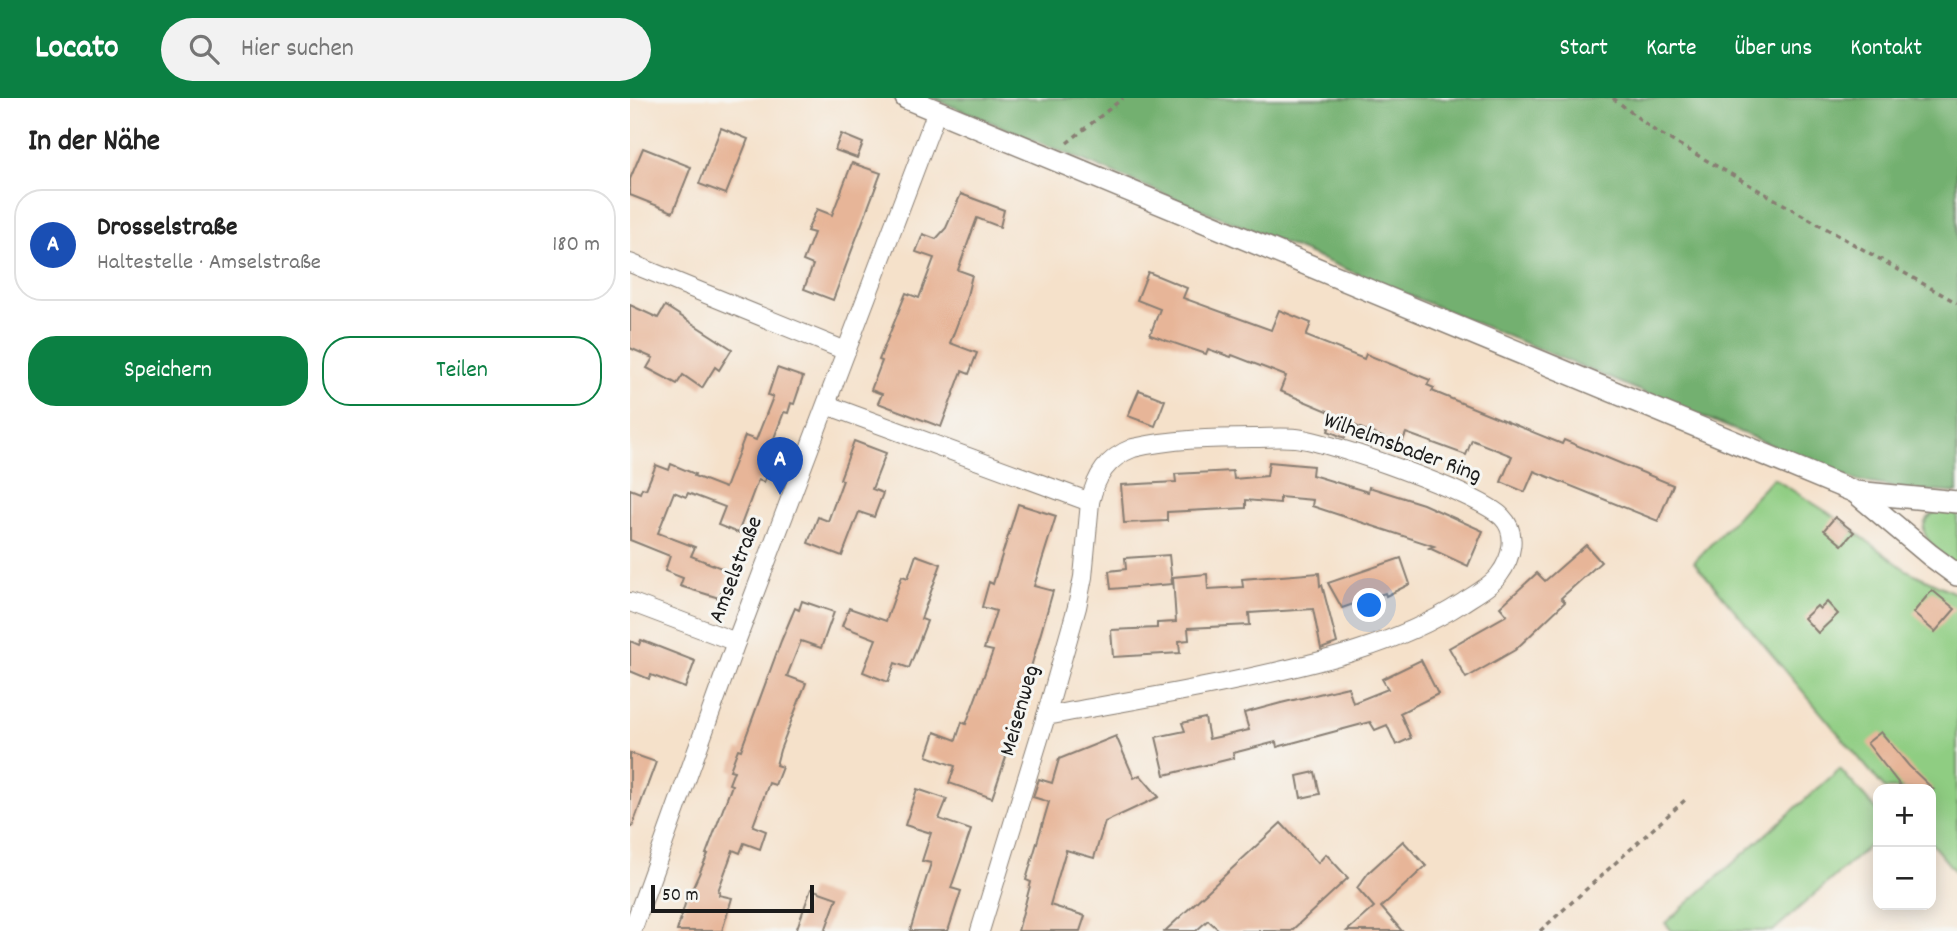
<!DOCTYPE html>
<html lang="de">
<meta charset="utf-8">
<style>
:root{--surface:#fff;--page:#f2f2f2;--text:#222;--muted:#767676;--line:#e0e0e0;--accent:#0b8043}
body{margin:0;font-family:Dekko,sans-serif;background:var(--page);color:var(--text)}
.controls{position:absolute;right:21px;bottom:21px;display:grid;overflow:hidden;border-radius:14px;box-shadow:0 4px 18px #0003}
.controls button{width:63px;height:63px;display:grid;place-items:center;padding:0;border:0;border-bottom:2px solid var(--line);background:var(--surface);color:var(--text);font:35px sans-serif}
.scale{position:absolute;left:21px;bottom:18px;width:163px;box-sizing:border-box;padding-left:7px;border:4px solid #1c1c1c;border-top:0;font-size:19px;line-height:24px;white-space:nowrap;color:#1c1c1c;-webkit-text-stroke:5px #f6f6f2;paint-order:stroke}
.you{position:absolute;left:740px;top:508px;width:24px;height:24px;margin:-18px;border:5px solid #fff;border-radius:50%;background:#1a73e8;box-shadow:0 0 0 10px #1a73e833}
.badge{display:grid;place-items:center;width:46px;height:46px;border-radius:50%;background:var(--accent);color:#fff;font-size:23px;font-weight:700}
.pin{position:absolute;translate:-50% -58px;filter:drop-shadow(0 2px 4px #0008)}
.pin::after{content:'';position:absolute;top:37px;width:24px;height:21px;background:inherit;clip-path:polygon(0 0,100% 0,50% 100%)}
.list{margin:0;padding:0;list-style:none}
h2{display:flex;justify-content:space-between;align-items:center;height:91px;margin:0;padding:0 28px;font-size:30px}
h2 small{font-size:23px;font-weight:400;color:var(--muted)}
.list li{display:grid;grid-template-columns:46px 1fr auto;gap:21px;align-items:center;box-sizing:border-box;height:112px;margin:0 14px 14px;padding:0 14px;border:2px solid var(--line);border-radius:28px}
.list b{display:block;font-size:26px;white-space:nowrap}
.list p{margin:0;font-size:23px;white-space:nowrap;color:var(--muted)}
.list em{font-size:23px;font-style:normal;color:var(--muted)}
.actions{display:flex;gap:14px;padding:21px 28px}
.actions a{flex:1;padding:16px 0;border:2px solid var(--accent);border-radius:28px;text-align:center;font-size:24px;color:var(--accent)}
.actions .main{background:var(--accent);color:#fff}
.icon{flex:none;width:38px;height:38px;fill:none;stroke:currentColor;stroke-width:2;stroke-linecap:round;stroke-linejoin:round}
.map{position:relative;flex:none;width:1327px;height:833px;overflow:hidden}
header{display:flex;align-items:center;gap:42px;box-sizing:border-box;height:98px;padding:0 35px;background:var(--accent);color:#fff}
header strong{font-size:33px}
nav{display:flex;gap:38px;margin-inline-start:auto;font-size:24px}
.search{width:490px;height:63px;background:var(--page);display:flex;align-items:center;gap:18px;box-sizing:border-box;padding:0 24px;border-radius:38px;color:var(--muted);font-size:26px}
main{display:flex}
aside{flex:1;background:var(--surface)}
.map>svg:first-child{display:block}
.green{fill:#8fcd82;stroke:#56744f;stroke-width:2}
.forest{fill:#73b070;stroke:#486646;stroke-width:2}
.building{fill:#e7b598}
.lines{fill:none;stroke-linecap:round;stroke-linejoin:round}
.minor-casing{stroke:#887e73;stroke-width:20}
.tertiary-casing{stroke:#887e73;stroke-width:24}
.path{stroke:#887e73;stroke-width:3.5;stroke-dasharray:5 5;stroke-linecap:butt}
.minor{stroke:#fff;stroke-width:18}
.tertiary{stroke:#fff;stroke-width:21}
.labels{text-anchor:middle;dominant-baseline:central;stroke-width:6;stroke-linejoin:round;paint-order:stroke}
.street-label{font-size:23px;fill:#1c1c1c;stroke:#f6f6f2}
</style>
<header>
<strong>Locato</strong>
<div class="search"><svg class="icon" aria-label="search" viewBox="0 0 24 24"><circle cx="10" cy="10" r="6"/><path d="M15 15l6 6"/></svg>Hier suchen</div>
<nav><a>Start</a><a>Karte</a><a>Über uns</a><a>Kontakt</a></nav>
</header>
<main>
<aside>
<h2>In der Nähe<small></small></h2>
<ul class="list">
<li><span class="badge" style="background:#1a4fb4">A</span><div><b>Drosselstraße</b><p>Haltestelle · Amselstraße</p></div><em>180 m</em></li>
</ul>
<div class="actions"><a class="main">Speichern</a><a>Teilen</a></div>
</aside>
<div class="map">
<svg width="1327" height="833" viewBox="0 0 1327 833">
<rect width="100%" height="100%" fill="#f6f6f2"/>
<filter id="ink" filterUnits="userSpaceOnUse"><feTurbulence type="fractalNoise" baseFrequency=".0143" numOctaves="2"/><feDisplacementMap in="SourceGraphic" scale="14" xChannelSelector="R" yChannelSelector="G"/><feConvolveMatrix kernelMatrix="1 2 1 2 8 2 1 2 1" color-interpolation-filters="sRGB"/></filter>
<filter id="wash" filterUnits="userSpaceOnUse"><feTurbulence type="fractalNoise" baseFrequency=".00686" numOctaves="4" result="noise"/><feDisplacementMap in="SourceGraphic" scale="28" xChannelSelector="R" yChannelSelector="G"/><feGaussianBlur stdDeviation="1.57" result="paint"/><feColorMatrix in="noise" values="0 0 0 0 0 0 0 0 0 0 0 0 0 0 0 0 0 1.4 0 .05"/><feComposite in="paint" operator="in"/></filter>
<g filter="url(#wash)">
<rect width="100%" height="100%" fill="#f5e1ca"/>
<!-- green -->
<g class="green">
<polygon points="1143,380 1205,419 1276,472 1327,496 1327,776 1301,745 1301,691 1255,691 1064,464"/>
<path d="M1312,410L1327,412V470C1307,451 1272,430 1312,410Z"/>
<polygon points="1210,671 1248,714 1248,740 1143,833 1042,833 1035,825"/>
</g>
<!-- forest -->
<polygon class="forest" points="302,0 1327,0 1327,395 1273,391 1228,383"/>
<g id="blocks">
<!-- building -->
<g class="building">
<polygon points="91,30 118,41 96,96 69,86"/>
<polygon points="211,36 233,45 227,60 205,52"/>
<polygon points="13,50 61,69 43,114 0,97 0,81"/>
<polygon points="222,65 251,75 203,202 174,191 183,167 173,163 184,135 177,133 187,111 202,117"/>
<polygon points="331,96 374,112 370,129 347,120 328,172 342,177 335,206 320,245 347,255 339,276 332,273 311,329 248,305 252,296 241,292 252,263 249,262 276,195 289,200 304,160 286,154 293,136 306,141 316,130"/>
<polygon points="518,174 557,190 553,200 641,232 649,212 681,225 676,238 734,261 736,256 800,282 797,287 804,290 802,293 932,346 934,342 1043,387 1028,423 904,373 895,394 871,384 882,358 842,342 836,357 776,335 771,347 721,326 715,340 698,333 705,316 650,293 656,278 602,257 601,259 578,251 576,256 520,237 530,211 507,202"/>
<polygon points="0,207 28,220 35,208 102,251 89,272 85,269 72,290 53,277 47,286 17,270 23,260 0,250"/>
<polygon points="147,270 173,279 164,306 161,305 158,315 154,314 141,348 148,351 134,384 128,382 108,435 88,427 95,409 58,395 56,399 44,394 28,435 65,449 61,458 99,473 89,500 50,488 53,480 35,473 40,458 0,442 0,391 10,395 12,390 16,391 26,367 39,372 41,366 65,376 64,378 95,390 115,338 126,342 143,299 138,297"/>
<polygon points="509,292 535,302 525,328 498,318"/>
<polygon points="224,343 256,355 242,391 253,395 244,419 229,414 212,458 178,445 188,419 198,423 213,382 210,381"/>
<polygon points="639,364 683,368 682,377 738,394 739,389 793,406 853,433 838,468 799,450 804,448 688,410 682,408 683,402 650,399 650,405 616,402 616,410 537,414 537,423 494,425 491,387 546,384 545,376 603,373 604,381 637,378"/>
<polygon points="388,406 426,418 404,488 423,493 397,583 400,584 373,657 376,659 362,700 319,685 325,668 297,658 305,634 326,642 332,624 336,626 363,553 354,551 366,513 352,509 359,484 363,486"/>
<polygon points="1205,419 1224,434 1212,447 1194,432"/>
<polygon points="956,447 971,464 931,500 935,504 885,552 836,580 819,550 877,517 870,509 907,475 915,483"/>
<polygon points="286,457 311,466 291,521 297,523 279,570 265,565 258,584 233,574 246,541 212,528 219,510 256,523 272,478 278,480"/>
<polygon points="539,457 542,486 481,491 479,473 496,471 495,460"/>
<polygon points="771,460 780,486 756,498 755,495 712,510 698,485"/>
<polygon points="689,475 690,488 692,487 707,545 691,551 683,511 619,515 620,527 558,530 559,542 549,543 550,555 483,559 481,532 527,530 527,525 546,524 543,479 577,476 578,491 613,489 612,481"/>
<polygon points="1302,492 1325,511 1305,534 1283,515"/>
<polygon points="172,503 204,514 191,550 171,543 157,578 176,585 150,652 146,667 152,669 145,687 139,685 123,728 136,733 130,751 114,745 110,755 103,752 88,793 90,794 89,797 102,800 92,833 47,833 58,796 60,796 78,756 76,756 102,687 99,686 104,673 100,672 108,651 111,652 151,543 165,510 169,512"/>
<polygon points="1197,504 1208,516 1188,535 1174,520 1187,508 1190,511"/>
<polygon points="11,542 65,563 55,590 21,577 19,581 0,573 0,543 9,547"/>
<polygon points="791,562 808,596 770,615 781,640 766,647 757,627 745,632 740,624 647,649 646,644 603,655 604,660 535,677 526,639 555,633 552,625 575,620 579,641 619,632 614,615 651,605 718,589 723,605 758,591 752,581"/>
<polygon points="1251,634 1279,668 1303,691 1273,691 1237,645"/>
<polygon points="486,638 504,680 510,677 529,699 475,724 464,760 436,752 420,807 455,818 450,833 388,833 401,784 396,782 419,704 403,699 409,681 422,685 429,661"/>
<polygon points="0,655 26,664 2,729 0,729"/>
<polygon points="685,674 690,696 671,700 667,678"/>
<polygon points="287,691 317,701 309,721 341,732 321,790 331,793 318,833 280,833 301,765 292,763 301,735 275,727"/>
<polygon points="651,725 688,765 696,756 718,780 661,833 590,833 578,822 566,833 535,833"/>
<polygon points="773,743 796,768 751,809 772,833 717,833 744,809 727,790 739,774"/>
<polygon points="181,791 207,800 195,833 166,833"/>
</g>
</g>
</g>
<g filter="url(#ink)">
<use href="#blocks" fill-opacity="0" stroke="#887e73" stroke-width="2"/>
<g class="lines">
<!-- minor casing -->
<g class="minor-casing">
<g id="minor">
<polyline points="0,165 216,253"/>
<path d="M197,307L460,404C466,378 477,360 503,350C541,341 584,340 623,340C637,340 652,339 666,340C701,344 848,395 872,419C888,435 882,460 869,477C860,489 844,497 832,505C767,547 688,565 613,581C548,595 482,606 416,618"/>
<polyline points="0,504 106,544"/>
<polyline points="2,833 106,544 307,13"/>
<polyline points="350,833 416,618 447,509 453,479 460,404"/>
</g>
</g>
<!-- tertiary casing -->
<g class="tertiary-casing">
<g id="tertiary">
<polyline points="276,0 1225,394 1327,404"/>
<polyline points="1225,394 1300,457 1327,477"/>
</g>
</g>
<!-- path -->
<g class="path">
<polyline points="983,0 1025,33 1327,205"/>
<polyline points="437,45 493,0"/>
<polyline points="910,833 1055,702"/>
</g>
<!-- minor -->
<use href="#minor" class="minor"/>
<!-- tertiary -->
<use href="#tertiary" class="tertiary"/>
</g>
</g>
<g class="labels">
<!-- street labels -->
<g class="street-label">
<text transform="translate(772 351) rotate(20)">Wilhelmsbader Ring</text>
<text transform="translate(107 472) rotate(-69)">Amselstraße</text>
<text transform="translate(391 613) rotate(-74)">Meisenweg</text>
</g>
</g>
</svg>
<div class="controls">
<button>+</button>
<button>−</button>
</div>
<div class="scale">50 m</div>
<div class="you"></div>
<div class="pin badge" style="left:150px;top:397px;background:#1a4fb4">A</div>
</div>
</main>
